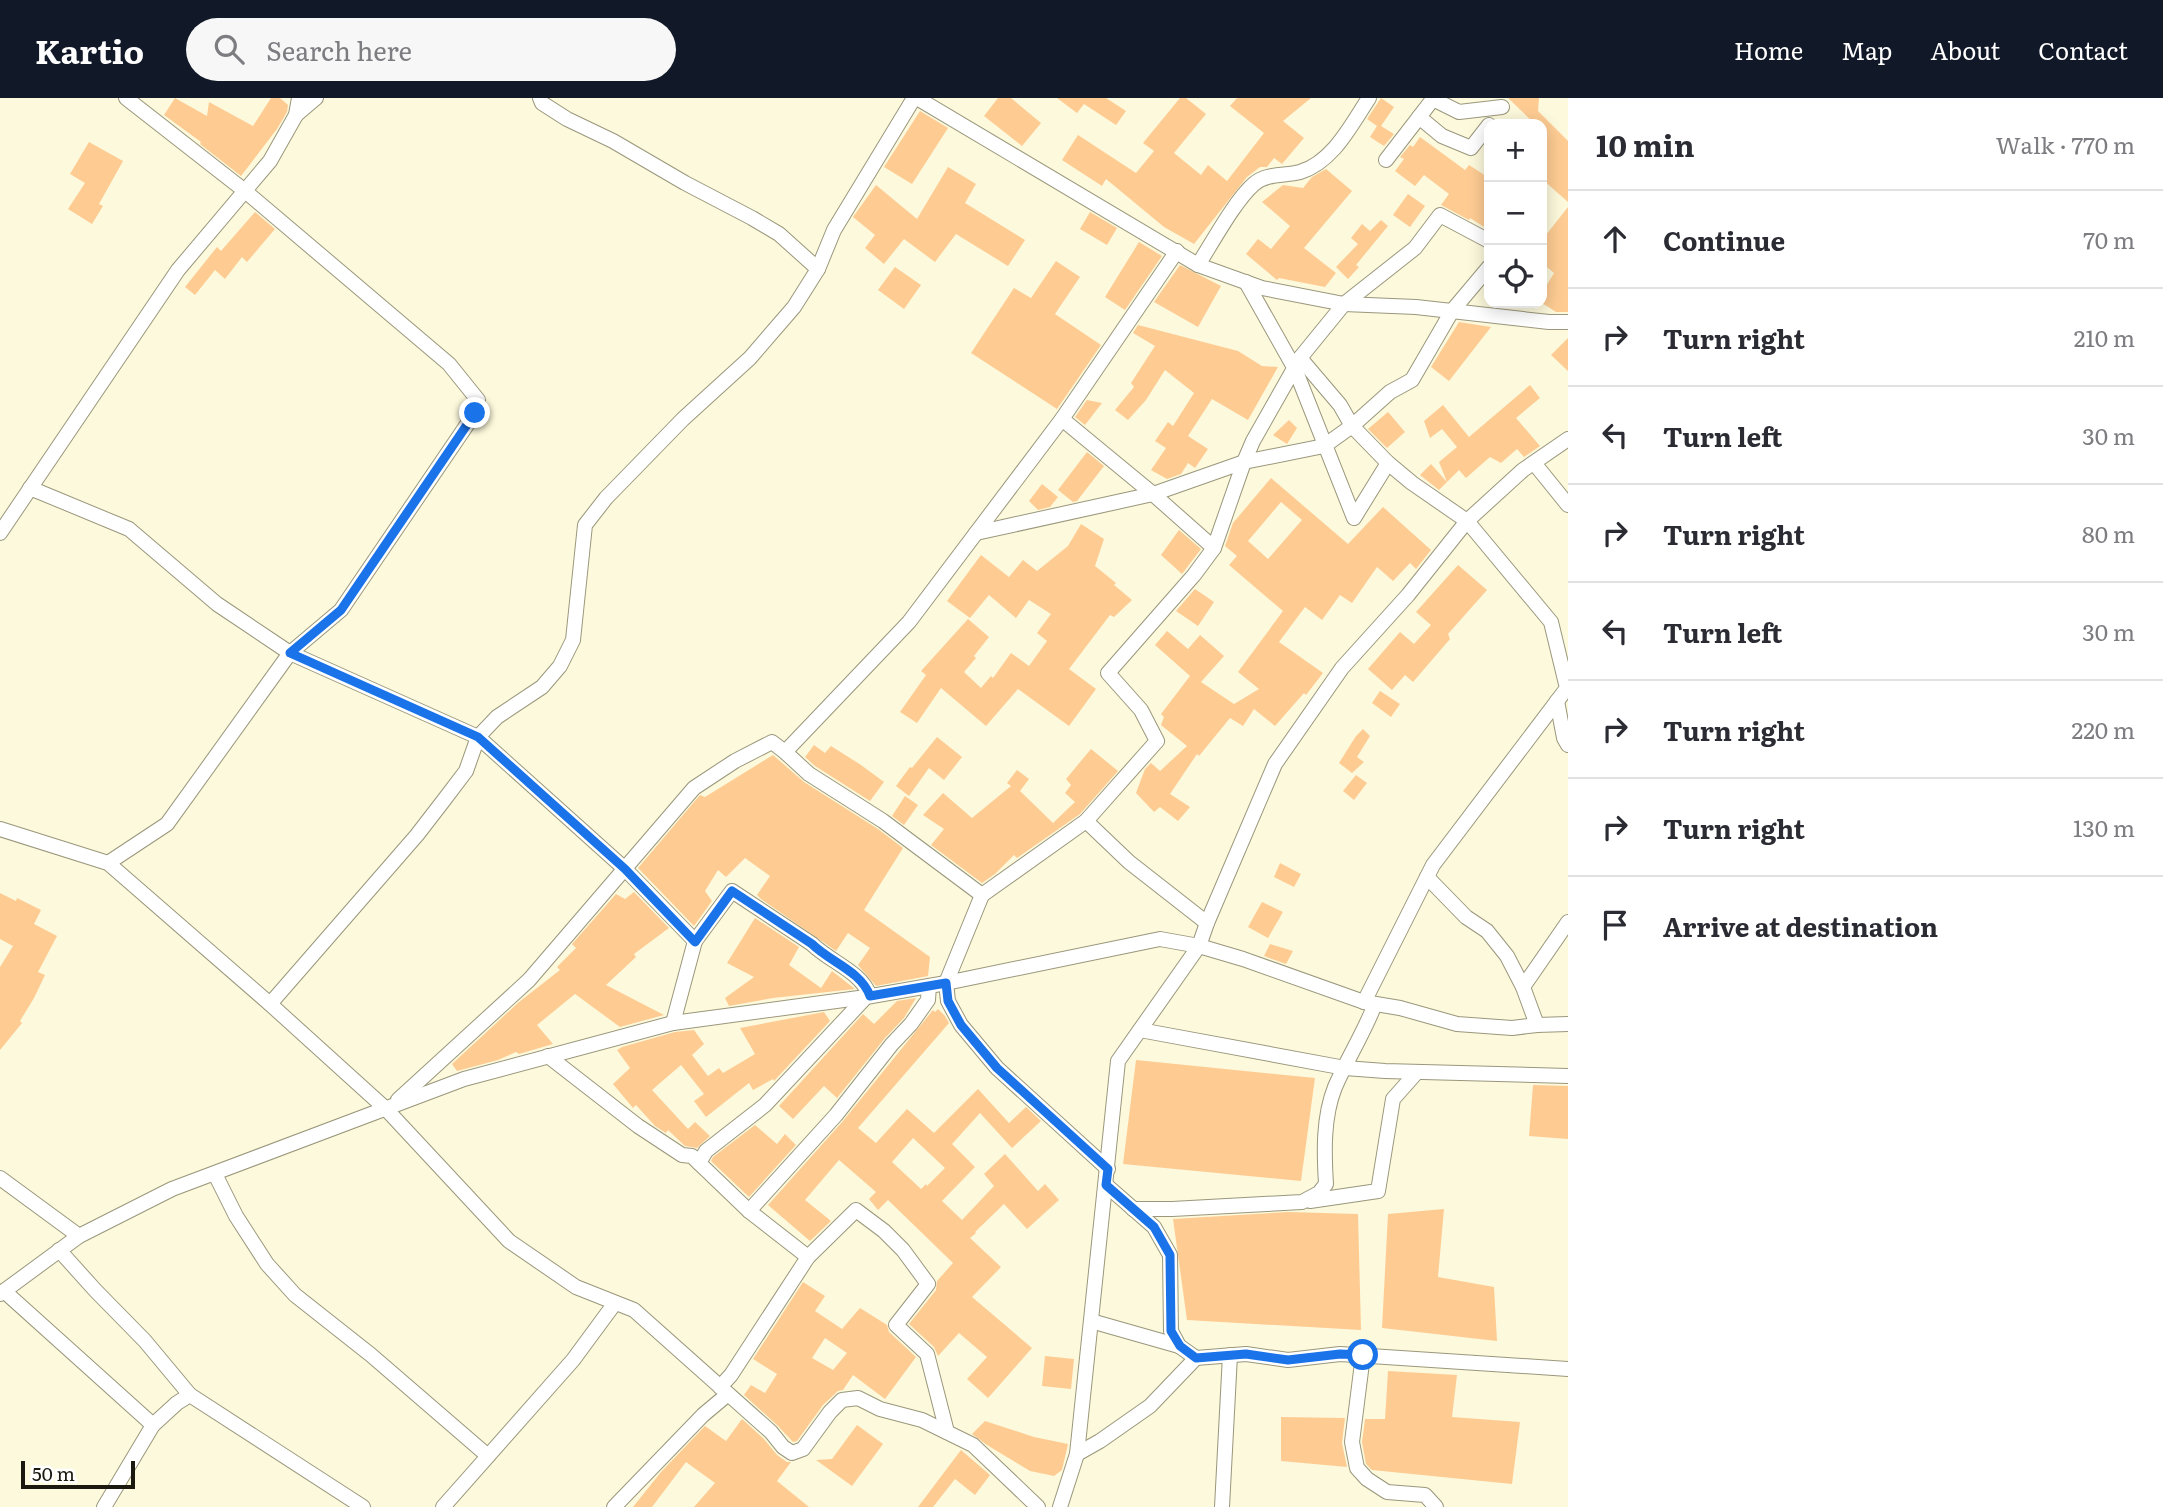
<!DOCTYPE html>
<meta charset="utf-8">
<style>
:root{--surface:#fff;--page:#f7f7f7;--text:#2b2b33;--muted:#7c7c81;--line:#e1e1e2;--accent:#111827}
body{margin:0;font-family:Literata,serif;background:var(--page);color:var(--text)}
.controls{position:absolute;right:21px;top:21px;display:grid;overflow:hidden;border-radius:14px;box-shadow:0 4px 18px #0003}
.controls button{width:63px;height:63px;display:grid;place-items:center;padding:0;border:0;border-bottom:2px solid var(--line);background:var(--surface);color:var(--text);font:35px sans-serif}
.scale{position:absolute;left:21px;bottom:18px;width:114px;box-sizing:border-box;padding-left:7px;border:4px solid #1b190f;border-top:0;font-size:19px;line-height:24px;white-space:nowrap;color:#1b190f;-webkit-text-stroke:5px #fff;paint-order:stroke}
.stop{position:absolute;width:21px;height:21px;margin:-16px;border:5px solid #1a73e8;border-radius:50%;background:#fff}
.stop.end{background:#1a73e8;border-color:#fff;box-shadow:0 2px 7px #0008}
.list{margin:0;padding:0;list-style:none}
h2{display:flex;justify-content:space-between;align-items:center;height:91px;margin:0;padding:0 28px;font-size:30px}
h2 small{font-size:23px;font-weight:400;color:var(--muted)}
.list li{display:grid;grid-template-columns:46px 1fr auto;gap:21px;align-items:center;box-sizing:border-box;height:98px;padding:0 28px;border-top:2px solid var(--line)}
.list b{display:block;font-size:26px;white-space:nowrap}
.list em{font-size:23px;font-style:normal;color:var(--muted)}
.icon{flex:none;width:38px;height:38px;fill:none;stroke:currentColor;stroke-width:2;stroke-linecap:round;stroke-linejoin:round}
.map{position:relative;flex:none;width:1568px;height:1409px;overflow:hidden}
header{display:flex;align-items:center;gap:42px;box-sizing:border-box;height:98px;padding:0 35px;background:var(--accent);color:#fff}
header strong{font-size:33px}
nav{display:flex;gap:38px;margin-inline-start:auto;font-size:24px}
.search{width:490px;height:63px;background:var(--page);display:flex;align-items:center;gap:18px;box-sizing:border-box;padding:0 24px;border-radius:38px;color:var(--muted);font-size:26px}
main{display:flex}
aside{flex:1;background:var(--surface)}
.map>svg:first-child{display:block}
.building{fill:#fecc93;fill-rule:evenodd}
.lines{fill:none;stroke-linecap:round;stroke-linejoin:round}
.minor-casing{stroke:#9a977c;stroke-width:16}
.minor{stroke:#fff;stroke-width:14}
.route{stroke:#1a73e8;stroke-width:9}
</style>
<header>
<strong>Kartio</strong>
<div class="search"><svg class="icon" aria-label="search" viewBox="0 0 24 24"><circle cx="10" cy="10" r="6"/><path d="M15 15l6 6"/></svg>Search here</div>
<nav><a>Home</a><a>Map</a><a>About</a><a>Contact</a></nav>
</header>
<main>
<div class="map">
<svg width="1568" height="1409" viewBox="0 0 1568 1409">
<rect width="100%" height="100%" fill="#fcf9dc"/>
<!-- building -->
<g class="building">
<polygon points="175,0 207,18 209,4 253,28 271,0 280,0 288,7 287,14 277,31 241,78 200,46 201,44 164,17"/>
<polygon points="998,0 1011,0 1041,25 1022,48 984,18"/>
<polygon points="1057,0 1106,0 1126,13 1116,27 1084,6 1077,15"/>
<polygon points="1180,0 1186,0 1206,16 1174,55 1201,77 1208,67 1227,83 1264,35 1230,8 1237,0 1311,0 1283,23 1304,40 1282,66 1274,60 1267,69 1260,69 1247,79 1194,146 1164,129 1106,81 1102,88 1062,62 1078,37 1136,75 1154,53 1143,45"/>
<polygon points="1381,0 1394,9 1381,28 1394,36 1384,48 1370,39 1377,28 1367,21"/>
<polygon points="1508,0 1539,0 1538,13 1568,43 1568,104 1542,81 1542,26 1535,26"/>
<polygon points="920,13 948,30 912,86 884,69"/>
<polygon points="1420,39 1465,72 1469,67 1489,80 1489,132 1470,120 1469,122 1441,107 1449,96 1424,77 1415,88 1395,73 1404,61 1400,59 1410,47 1413,49"/>
<polygon points="89,44 123,63 99,106 103,108 92,126 68,111 85,85 70,76"/>
<polygon points="948,69 976,86 965,105 1025,142 1008,168 956,136 935,164 904,141 884,166 865,150 875,137 853,119 876,87 917,121"/>
<polygon points="1326,71 1352,93 1304,150 1336,175 1325,189 1279,180 1277,182 1246,156 1258,141 1271,151 1290,128 1262,104 1283,87 1303,90 1312,79"/>
<polygon points="1408,96 1425,108 1410,129 1393,117"/>
<polygon points="1568,109 1568,214 1556,214 1542,205 1542,195 1554,175 1542,165 1542,142"/>
<polygon points="255,114 275,131 247,164 242,159 225,181 215,172 195,197 185,189 217,149 221,153"/>
<polygon points="1090,114 1117,130 1107,147 1080,131"/>
<polygon points="1381,122 1388,128 1356,167 1359,169 1348,181 1336,169 1358,146 1351,140 1362,126 1370,133"/>
<polygon points="1139,144 1162,158 1125,212 1105,199"/>
<polygon points="1056,163 1080,179 1055,216 1101,247 1057,311 971,255 1014,190 1031,200"/>
<polygon points="1180,167 1221,188 1198,229 1154,204"/>
<polygon points="895,169 921,187 904,211 878,192"/>
<polygon points="1459,224 1491,229 1449,283 1431,269"/>
<polygon points="1138,227 1238,253 1262,268 1278,269 1248,322 1212,301 1188,338 1208,351 1195,370 1188,365 1181,376 1167,381 1151,372 1166,350 1155,343 1168,324 1173,328 1194,295 1165,272 1146,302 1128,322 1115,312 1134,289 1131,285 1155,248 1133,235"/>
<polygon points="1568,240 1568,273 1551,257"/>
<polygon points="1530,287 1540,300 1516,320 1540,348 1524,359 1517,351 1501,365 1490,359 1466,380 1459,372 1447,384 1439,364 1457,349 1442,331 1430,340 1424,323 1443,307 1469,339"/>
<polygon points="1087,302 1102,305 1085,327 1075,319"/>
<polygon points="1388,314 1405,334 1387,350 1368,331"/>
<polygon points="1289,322 1297,330 1287,346 1273,337"/>
<polygon points="1087,354 1104,368 1077,403 1073,404 1058,392"/>
<polygon points="1431,366 1447,384 1439,392 1420,377"/>
<path d="M1271,380L1348,446L1383,409L1431,452L1416,471L1410,465L1393,483L1377,469L1352,505L1340,497L1322,522L1305,509L1279,544L1323,575L1306,597L1304,595L1275,628L1254,611L1243,628L1230,620L1199,658L1197,656L1170,696L1190,709L1178,723L1160,709L1154,714L1136,695L1145,671L1151,665L1160,673L1187,648L1161,627L1164,619L1161,616L1190,578L1155,547L1167,533L1188,551L1200,537L1224,558L1201,584L1234,606L1259,591L1238,574L1283,513L1229,467L1237,458L1225,448L1233,425ZM1281,404L1302,422L1268,461L1248,443Z"/>
<polygon points="1042,386 1058,399 1050,409 1038,412 1029,403"/>
<polygon points="1081,426 1104,441 1095,468 1116,485 1114,487 1132,502 1114,519 1110,517 1069,571 1096,591 1069,628 1018,591 986,628 941,590 917,625 900,614 926,577 921,573 968,521 989,539 974,558 976,560 964,574 981,590 991,578 993,580 1011,555 1029,568 1047,543 1037,535 1051,516 1029,502 1016,520 989,497 970,520 947,503 981,457 1009,479 1023,462 1037,473 1068,448"/>
<polygon points="1179,432 1201,451 1182,476 1161,457"/>
<polygon points="1458,467 1487,492 1448,536 1450,541 1413,584 1405,577 1392,592 1368,571 1400,534 1414,546 1431,527 1416,514"/>
<polygon points="1195,491 1214,504 1198,528 1176,513"/>
<polygon points="1380,593 1400,606 1391,619 1372,605"/>
<polygon points="1363,631 1370,638 1357,659 1364,664 1352,675 1339,665 1356,638"/>
<polygon points="937,639 962,659 944,682 929,670 909,698 896,688 910,669 912,670"/>
<polygon points="814,647 825,655 831,648 861,667 884,684 870,703 815,668 805,659"/>
<polygon points="1091,651 1118,673 1080,716 1017,760 1014,757 995,776 982,785 931,747 944,731 923,717 943,695 972,720 1011,688 1007,685 1017,672 1029,681 1020,693 1053,725 1075,704 1065,695 1071,687 1066,681"/>
<polygon points="773,657 804,684 878,731 903,750 864,812 930,859 928,878 876,888 858,867 870,850 848,835 836,853 761,801 757,797 770,778 745,760 726,779 718,772 705,793 712,803 694,828 638,770 700,697 705,699"/>
<polygon points="1356,677 1367,685 1354,702 1343,693"/>
<polygon points="905,698 918,707 904,727 892,718"/>
<polygon points="1280,765 1301,776 1294,789 1274,779"/>
<polygon points="634,794 669,830 634,856 636,859 606,887 664,917 620,929 575,896 537,927 553,946 519,956 516,954 498,962 457,973 452,966 519,904 560,872 557,869 576,850 572,846 616,796 625,801"/>
<polygon points="0,795 16,803 17,800 41,812 34,826 57,838 38,874 45,877 34,900 20,923 22,925 0,952 0,869 13,848 0,841"/>
<polygon points="1262,804 1283,814 1268,840 1248,829"/>
<polygon points="755,820 799,849 789,867 821,890 832,873 855,891 773,900 729,908 725,900 754,879 727,865"/>
<polygon points="1270,846 1293,853 1286,866 1264,858"/>
<polygon points="916,900 904,920 885,940 837,1000 824,988 793,1021 779,1008 863,916 874,926 897,903"/>
<path d="M938,911L945,918L949,925L858,1030L876,1045L907,1011L934,1035L978,991L1009,1025L1026,1009L1041,1023L1012,1050L980,1015L952,1046L975,1069L942,1103L962,1122L994,1088L984,1076L1005,1056L1038,1093L1045,1086L1059,1102L1027,1131L1004,1106L975,1134L976,1135L970,1140L1001,1169L972,1199L1032,1250L988,1300L967,1281L987,1259L959,1235L938,1258L934,1249L909,1226L936,1192L937,1183L953,1165L888,1102L878,1112L869,1101L876,1094L839,1062L805,1102L831,1123L810,1143L768,1107L843,1023L933,912L935,914ZM913,1040L945,1070L927,1088L926,1086L921,1091L892,1064Z"/>
<polygon points="824,914 830,923 774,983 773,981 753,992 749,985 706,1019 694,1003 704,996 681,967 652,992 688,1031 695,1024 710,1038 697,1050 685,1048 668,1032 666,1035 655,1028 636,1007 633,1010 613,986 630,970 617,952 622,949 675,934 694,932 704,946 692,957 708,978 719,970 723,975 755,956 740,930"/>
<polygon points="1136,962 1315,980 1301,1083 1123,1066"/>
<polygon points="1533,987 1568,988 1568,1041 1529,1038"/>
<polygon points="755,1027 777,1046 785,1036 796,1047 749,1099 711,1063 713,1059"/>
<polygon points="1444,1111 1438,1179 1494,1189 1497,1243 1382,1230 1388,1116"/>
<polygon points="1288,1114 1358,1116 1361,1232 1187,1222 1173,1121"/>
<path d="M803,1184L825,1198L815,1213L842,1231L860,1210L887,1227L889,1234L916,1259L885,1301L853,1277L843,1292L838,1293L823,1307L797,1343L793,1344L777,1327L744,1297L751,1287L765,1295L777,1276L753,1261ZM825,1240L847,1255L833,1272L812,1260Z"/>
<polygon points="1045,1258 1074,1261 1071,1291 1042,1288"/>
<polygon points="1388,1273 1457,1277 1452,1319 1520,1324 1512,1386 1372,1372 1366,1366 1362,1344 1365,1321 1385,1321"/>
<polygon points="1281,1319 1345,1320 1342,1345 1347,1369 1281,1363"/>
<polygon points="742,1321 764,1341 777,1357 787,1364 791,1364 777,1383 809,1409 694,1409 715,1385 686,1364 652,1409 633,1409 661,1374 705,1328 726,1343"/>
<polygon points="985,1323 1034,1339 1068,1346 1062,1372 1054,1378 1030,1373 987,1347 972,1336"/>
<polygon points="857,1327 883,1346 852,1388 816,1362 832,1361"/>
<polygon points="961,1352 990,1377 975,1397 955,1381 933,1409 918,1409"/>
</g>
<g class="lines">
<!-- minor casing -->
<g class="minor-casing">
<g id="minor">
<polyline points="540,0 542,5 567,21 613,43 685,85 752,120 779,136 818,171"/>
<polyline points="917,0 1198,167 1262,190 1344,206 1416,209 1549,224 1568,224"/>
<polyline points="296,17 316,0"/>
<polyline points="1419,19 1442,38 1471,50 1489,27"/>
<polyline points="1386,62 1433,1 1459,14 1502,9"/>
<path d="M1198,167C1212,145 1236,101 1254,86C1266,75 1285,78 1300,74C1333,64 1351,27 1369,0"/>
<polyline points="1246,184 1295,271 1354,420 1388,365"/>
<polyline points="1300,260 1340,307 1352,328 1388,365 1412,385 1467,423 1551,524 1567,590 1433,767 1364,904"/>
<polyline points="1534,365 1568,407"/>
<polyline points="30,390 129,431 217,506 290,555 478,639 625,771 695,843 673,925"/>
<polyline points="0,435 178,172 270,63 296,17 299,0"/>
<polyline points="976,435 1153,396 1244,364 1324,348 1352,328 1390,294 1412,282 1452,213 1489,169"/>
<polyline points="1214,450 1244,364 1253,343 1300,260 1344,206 1415,150 1440,117 1489,143"/>
<polyline points="1557,603 1564,640 1568,647"/>
<polyline points="785,654 809,676 883,723 982,797 946,885 948,903 961,927 997,970 1108,1071"/>
<polyline points="1086,723 1129,764 1207,825"/>
<polyline points="0,731 108,765 270,906 386,1011 509,1143 576,1189 634,1212 771,1334 783,1349 792,1355 803,1351 830,1314 842,1302 858,1300 880,1311 922,1322 973,1347 1038,1409"/>
<polyline points="108,765 167,726 290,555 341,512 475,315 478,302 449,266 245,93 126,0"/>
<polyline points="1427,779 1466,819 1487,833 1507,858 1523,889 1537,927"/>
<polyline points="982,797 1086,723 1157,643 1141,612 1108,575 1194,477 1214,450 1153,396 1062,321"/>
<path d="M695,843L732,793L812,846C830,864 861,873 870,898"/>
<polyline points="929,888 928,902 911,926 892,946 836,1017 749,1113 808,1159 856,1112 884,1133 903,1152 928,1186 896,1227 927,1256 947,1334"/>
<polyline points="1523,889 1568,824"/>
<polyline points="270,906 417,737 444,702 466,673 478,639 497,619 542,589 560,568 573,542 585,427 606,400 683,321 750,260 794,209 818,171 834,132 914,0"/>
<polyline points="1140,932 1345,970 1385,973 1568,978"/>
<polyline points="548,958 638,1028 682,1057 692,1058 699,1065 706,1053 765,1007 866,899"/>
<polyline points="398,1002 529,882 694,690 735,663 772,644 785,654 909,524 1062,321 1177,153"/>
<polyline points="699,1065 749,1113"/>
<polyline points="215,1076 236,1118 267,1166 295,1197 371,1257 488,1358"/>
<polyline points="0,1080 79,1138"/>
<polyline points="1106,1087 1154,1129 1170,1157 1171,1233 1179,1248 1196,1260 1246,1256 1288,1262 1340,1256 1568,1271"/>
<polyline points="1310,1103 1378,1093 1393,1001 1417,974"/>
<path d="M1133,1111H1172L1302,1104L1319,1095L1326,1086C1324,1054 1323,1019 1335,989C1347,961 1364,935 1375,906"/>
<polyline points="59,1152 95,1192 145,1243 190,1297"/>
<polyline points="4,1193 153,1327"/>
<polyline points="0,1196 79,1138 172,1091 464,981 673,925 866,899 946,885 1160,841 1199,848 1243,861 1364,904 1400,910 1457,926 1512,930 1537,927 1568,926"/>
<polyline points="1091,1223 1179,1248"/>
<polyline points="1363,1257 1352,1344 1357,1370 1367,1381 1387,1394 1425,1397 1436,1409"/>
<polyline points="720,1289 731,1277 808,1159"/>
<polyline points="1077,1356 1100,1343 1150,1308 1196,1260"/>
<polyline points="104,1409 153,1327 177,1305 190,1297 363,1409"/>
<polyline points="443,1409 573,1262 615,1205"/>
<polyline points="614,1409 703,1317 728,1296"/>
<polyline points="1060,1409 1077,1356 1118,963 1199,848 1207,825 1275,666 1342,570 1408,497 1467,423 1523,372 1568,341"/>
<polyline points="1222,1409 1230,1257"/>
</g>
</g>
<!-- minor -->
<use href="#minor" class="minor"/>
</g>
<g class="lines">
<!-- route -->
<path class="route" d="M475,315L341,512L290,555L478,639L625,771L695,844L732,793L812,846C830,864 861,873 870,898L946,885L948,903L961,927L997,970L1108,1071L1106,1087L1154,1129L1170,1157L1171,1233L1180,1248L1196,1260L1246,1256L1288,1262L1340,1256L1363,1257"/>
</g>
</svg>
<div class="controls">
<button>+</button>
<button>−</button>
<button><svg class="icon" aria-label="locate" viewBox="0 0 24 24"><circle cx="12" cy="12" r="6"/><path d="M12 2v4M12 18v4M2 12h4M18 12h4"/></svg></button>
</div>
<div class="scale">50 m</div>
<div class="stop" style="left:1363px;top:1257px"></div>
<div class="stop end" style="left:475px;top:315px"></div>
</div>
<aside>
<h2>10 min<small>Walk · 770 m</small></h2>
<ul class="list">
<li><svg class="icon" aria-label="ahead" viewBox="0 0 24 24"><path d="M12 20V5M6 11l6-6 6 6"/></svg><div><b>Continue</b></div><em>70 m</em></li>
<li><svg class="icon" aria-label="right" viewBox="0 0 24 24"><path d="M7 20v-9h11M14 6l5 5-5 5"/></svg><div><b>Turn right</b></div><em>210 m</em></li>
<li><svg class="icon" aria-label="left" viewBox="0 0 24 24"><path d="M17 20v-9H6M10 6l-5 5 5 5"/></svg><div><b>Turn left</b></div><em>30 m</em></li>
<li><svg class="icon" aria-label="right" viewBox="0 0 24 24"><path d="M7 20v-9h11M14 6l5 5-5 5"/></svg><div><b>Turn right</b></div><em>80 m</em></li>
<li><svg class="icon" aria-label="left" viewBox="0 0 24 24"><path d="M17 20v-9H6M10 6l-5 5 5 5"/></svg><div><b>Turn left</b></div><em>30 m</em></li>
<li><svg class="icon" aria-label="right" viewBox="0 0 24 24"><path d="M7 20v-9h11M14 6l5 5-5 5"/></svg><div><b>Turn right</b></div><em>220 m</em></li>
<li><svg class="icon" aria-label="right" viewBox="0 0 24 24"><path d="M7 20v-9h11M14 6l5 5-5 5"/></svg><div><b>Turn right</b></div><em>130 m</em></li>
<li><svg class="icon" aria-label="arrive" viewBox="0 0 24 24"><path d="M6 21V4h12l-3 4 3 4H6"/></svg><div><b>Arrive at destination</b></div></li>
</ul>
</aside>
</main>
